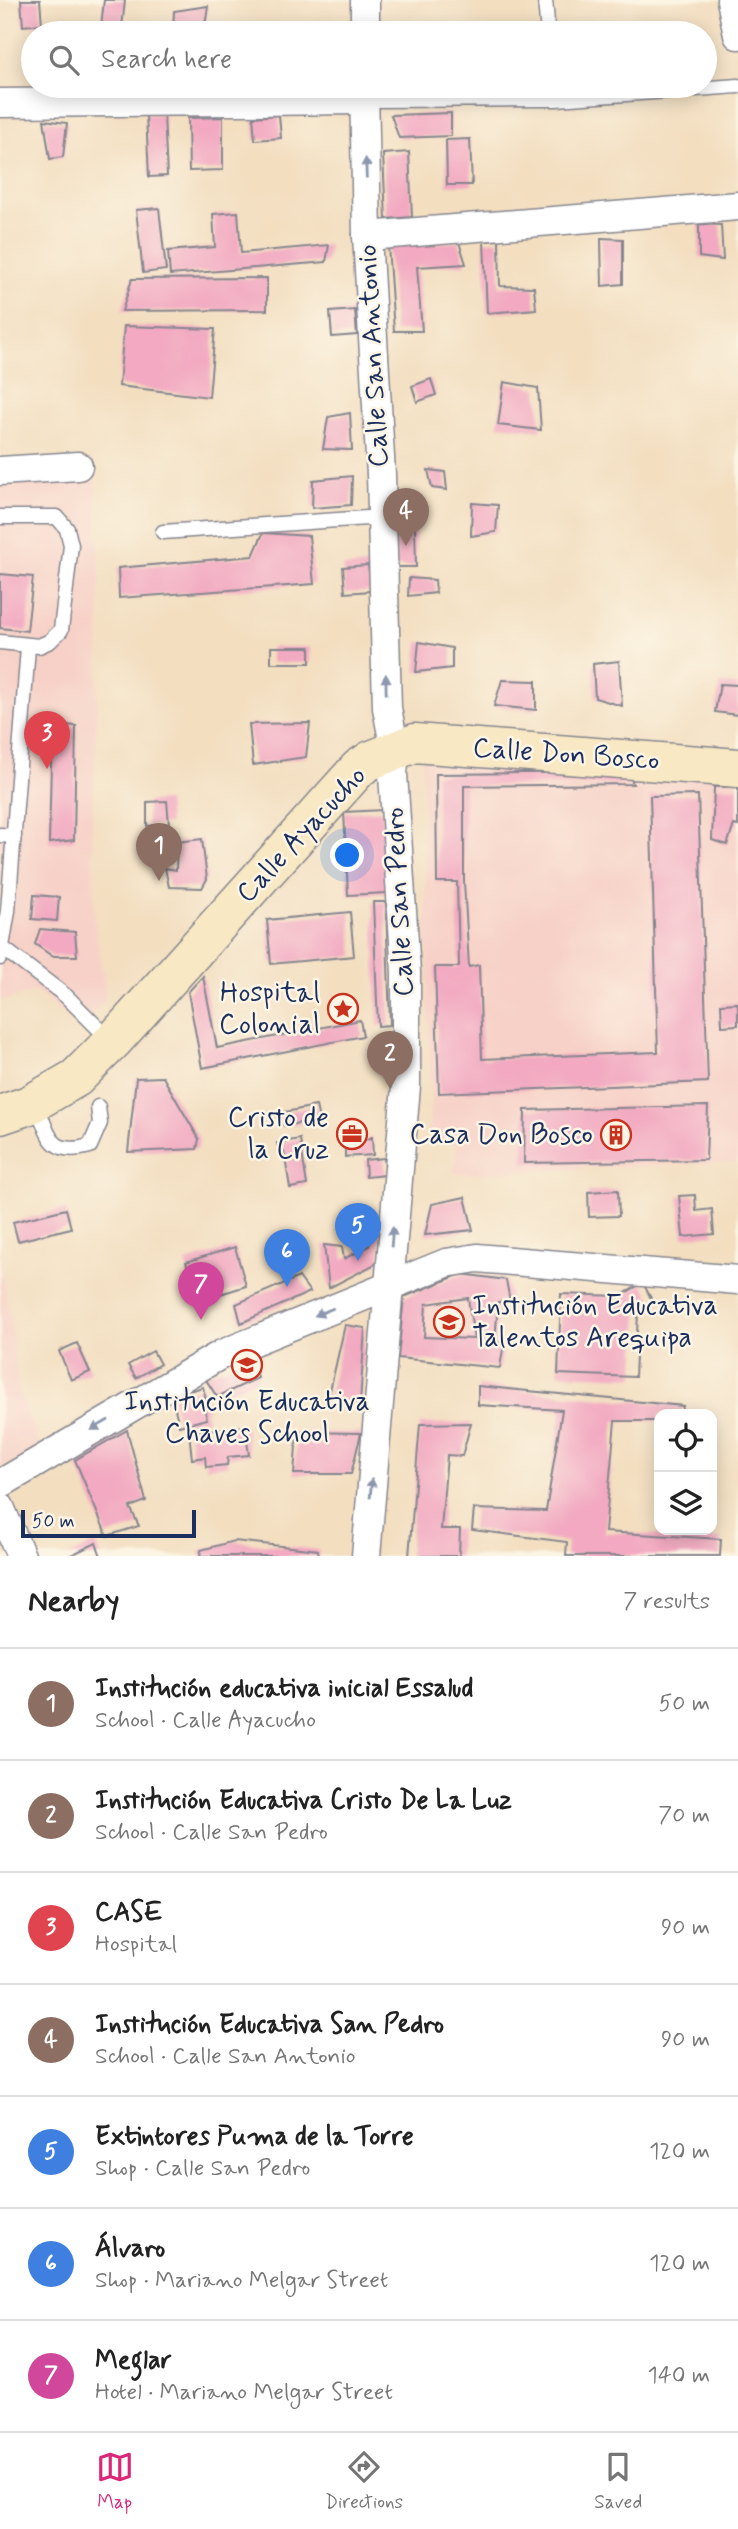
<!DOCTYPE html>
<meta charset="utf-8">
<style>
:root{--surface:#fff;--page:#f2f2f2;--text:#222;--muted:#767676;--line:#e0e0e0;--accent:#db2777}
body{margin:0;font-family:Mynerve,sans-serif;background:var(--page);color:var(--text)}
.controls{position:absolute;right:21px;bottom:21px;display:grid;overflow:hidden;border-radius:14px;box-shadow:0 4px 18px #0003}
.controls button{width:63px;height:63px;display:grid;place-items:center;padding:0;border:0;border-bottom:2px solid var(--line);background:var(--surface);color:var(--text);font:35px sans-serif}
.scale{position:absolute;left:21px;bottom:18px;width:175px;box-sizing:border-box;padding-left:7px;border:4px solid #1b2f5e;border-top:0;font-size:19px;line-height:24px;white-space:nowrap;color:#1b2f5e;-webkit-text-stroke:5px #fcf5e5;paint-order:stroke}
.you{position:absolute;left:348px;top:856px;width:24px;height:24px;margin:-18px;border:5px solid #fff;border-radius:50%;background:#1a73e8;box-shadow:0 0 0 10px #1a73e833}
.badge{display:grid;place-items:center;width:46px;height:46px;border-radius:50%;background:var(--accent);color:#fff;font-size:23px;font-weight:700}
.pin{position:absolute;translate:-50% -58px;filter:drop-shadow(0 2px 4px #0008)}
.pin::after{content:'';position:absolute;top:37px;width:24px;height:21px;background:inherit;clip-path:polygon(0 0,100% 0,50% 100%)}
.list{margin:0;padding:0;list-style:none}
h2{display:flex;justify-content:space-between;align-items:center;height:91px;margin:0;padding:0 28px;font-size:30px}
h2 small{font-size:23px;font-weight:400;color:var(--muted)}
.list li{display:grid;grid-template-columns:46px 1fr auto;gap:21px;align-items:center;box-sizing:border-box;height:112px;padding:0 28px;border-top:2px solid var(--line)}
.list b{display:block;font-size:26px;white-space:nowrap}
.list p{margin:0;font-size:23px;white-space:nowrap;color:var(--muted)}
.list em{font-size:23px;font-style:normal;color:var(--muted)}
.icon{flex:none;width:38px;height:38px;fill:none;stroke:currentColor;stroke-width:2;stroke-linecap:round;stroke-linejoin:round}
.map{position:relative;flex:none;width:738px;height:1556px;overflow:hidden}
.search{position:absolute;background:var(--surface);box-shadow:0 4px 18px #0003;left:21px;right:21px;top:21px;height:77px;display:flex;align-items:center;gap:18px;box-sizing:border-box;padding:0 24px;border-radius:38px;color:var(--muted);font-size:26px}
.sheet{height:875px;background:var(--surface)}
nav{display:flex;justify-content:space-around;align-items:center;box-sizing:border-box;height:98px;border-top:2px solid var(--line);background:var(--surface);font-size:19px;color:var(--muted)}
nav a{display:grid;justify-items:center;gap:4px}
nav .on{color:var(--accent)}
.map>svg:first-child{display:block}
.built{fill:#f7d1c7}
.building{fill:#f2a9c1;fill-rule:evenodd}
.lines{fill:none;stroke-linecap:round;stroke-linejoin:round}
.lane-casing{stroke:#87868f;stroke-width:17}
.street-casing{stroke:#87868f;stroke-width:31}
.secondary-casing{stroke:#87868f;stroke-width:41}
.lane{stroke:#fff;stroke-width:14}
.street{stroke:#fff;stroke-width:28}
.secondary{stroke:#f8e8c3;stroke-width:38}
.oneway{fill:#8d97ae}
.labels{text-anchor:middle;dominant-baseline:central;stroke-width:5;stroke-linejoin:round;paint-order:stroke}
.street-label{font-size:28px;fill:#1b2f5e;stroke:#fcf5e5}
.poi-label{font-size:28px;fill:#1b2f5e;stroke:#fcf5e5;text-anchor:end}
</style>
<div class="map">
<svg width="738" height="1556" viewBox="0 0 738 1556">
<rect width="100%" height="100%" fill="#fcf5e5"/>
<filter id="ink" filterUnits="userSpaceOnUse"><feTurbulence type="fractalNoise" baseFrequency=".0143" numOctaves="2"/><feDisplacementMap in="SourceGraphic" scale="14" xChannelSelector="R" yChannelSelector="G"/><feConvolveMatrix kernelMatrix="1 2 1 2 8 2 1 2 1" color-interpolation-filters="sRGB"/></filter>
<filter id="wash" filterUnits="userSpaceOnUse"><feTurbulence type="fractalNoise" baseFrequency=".00686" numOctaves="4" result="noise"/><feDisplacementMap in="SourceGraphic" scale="28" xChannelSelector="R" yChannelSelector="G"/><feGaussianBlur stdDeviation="1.57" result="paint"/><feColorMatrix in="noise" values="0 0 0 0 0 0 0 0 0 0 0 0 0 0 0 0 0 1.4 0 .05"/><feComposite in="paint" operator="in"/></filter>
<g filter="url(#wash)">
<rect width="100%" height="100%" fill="#f3dec0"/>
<!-- built -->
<g class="built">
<polygon points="95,471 100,577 99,649 92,831 94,918 106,997 82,1028 35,991 0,1002 0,485"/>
<polygon points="422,757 738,775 738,1162 454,1174 457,1144 428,1141 431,1101"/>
<polygon points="0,1260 10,1316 18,1388 41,1447 0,1469"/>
<polygon points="461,1274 506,1280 510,1301 498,1303 495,1342 504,1343 500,1368 398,1358 404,1297"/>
</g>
<g id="blocks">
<!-- building -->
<g class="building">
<polygon points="21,0 40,0 42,24 23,26"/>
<polygon points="104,0 125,0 122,28 101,27"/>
<polygon points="208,6 204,33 173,33 174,11"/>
<polygon points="451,113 451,136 399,138 391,115"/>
<polygon points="164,114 167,176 149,177 146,115"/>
<polygon points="279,115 281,138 255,140 253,117"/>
<polygon points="223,117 223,170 189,171 188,118"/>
<polygon points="44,120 67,123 63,157 50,159"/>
<polygon points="470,139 472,185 447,185 446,140"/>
<polygon points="409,152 412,217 386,219 383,154"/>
<polygon points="159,208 166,270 143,273 136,210"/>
<polygon points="238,212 241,253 329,245 326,262 170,275 168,251 215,247 213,214"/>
<polygon points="699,224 721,225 723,260 699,257"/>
<polygon points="601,238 623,239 623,284 602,286"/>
<polygon points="499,240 500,286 534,287 536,309 487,313 484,241"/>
<polygon points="459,242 466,264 417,267 422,331 394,331 388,245"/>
<polygon points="267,278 267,310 122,311 132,279"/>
<polygon points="355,310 357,335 332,337 330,312"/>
<polygon points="124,326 215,329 209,397 119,386"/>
<polygon points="431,379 436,395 417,402 412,386"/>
<polygon points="504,382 538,388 541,430 498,425"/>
<polygon points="350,413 352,450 323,449 328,417"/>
<polygon points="428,470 445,472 447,490 432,488"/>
<polygon points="352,476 351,505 312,508 313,480"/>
<polygon points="472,503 498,505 496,532 471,536"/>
<polygon points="395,525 415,525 416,567 396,567"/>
<polygon points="263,533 309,536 314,584 119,598 118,568 253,556"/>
<polygon points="368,565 371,591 345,593 343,567"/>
<polygon points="0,574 33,577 27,631 0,628"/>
<polygon points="409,578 435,580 436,593 408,596"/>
<polygon points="419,642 452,648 452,668 416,672"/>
<rect x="271" y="647" width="39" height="16"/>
<polygon points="619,661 622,706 595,698 593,664"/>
<polygon points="502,680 536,681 536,710 494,706"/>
<polygon points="720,684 738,685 738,715 715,712"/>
<polygon points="310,723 306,757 253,765 249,724"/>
<polygon points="52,724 76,726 74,840 49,843"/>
<polygon points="629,772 633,784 464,786 464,882 469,967 479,965 482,1059 658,1052 650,796 698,795 708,1082 439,1093 435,967 459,967 457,882 437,882 436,774"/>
<polygon points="714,787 738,787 738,826 734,825 727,845 712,840"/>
<polygon points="167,801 169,824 147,826 147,802"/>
<polygon points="383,810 387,893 348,895 344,812"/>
<polygon points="202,839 207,879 202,888 169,887 165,868 176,870 177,842"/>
<polygon points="34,895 59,897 57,921 32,919"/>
<polygon points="373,902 386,902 390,1025 378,1026"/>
<polygon points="350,912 354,956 271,964 267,920"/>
<polygon points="40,929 75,932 77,956 52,956 35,944"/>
<polygon points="203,976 217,1048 360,1020 363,1036 202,1068 188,992"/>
<polygon points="738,1003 738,1025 722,1026 721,1004"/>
<polygon points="163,1077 199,1139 197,1149 128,1152 136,1078"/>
<polygon points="316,1106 319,1119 284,1126 275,1114"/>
<polygon points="708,1106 706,1160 524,1163 525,1110"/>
<polygon points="372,1137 373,1155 345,1157 345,1148"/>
<polygon points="300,1139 307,1185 290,1188 284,1152 279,1153 277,1143"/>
<polygon points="384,1158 386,1175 366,1177 365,1160"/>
<polygon points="618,1190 619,1216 589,1217 588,1192"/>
<polygon points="695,1195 696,1211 712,1209 714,1234 683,1237 679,1196"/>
<polygon points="465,1197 473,1230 425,1235 432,1204"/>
<polygon points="66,1209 71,1228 18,1241 13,1222"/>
<polygon points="374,1228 382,1228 379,1262 329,1288 324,1245 342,1247 344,1259 369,1246"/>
<polygon points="235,1247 246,1286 198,1301 186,1262"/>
<path d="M461,1274L506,1280L510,1301L498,1302L495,1342L504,1343L500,1368L398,1358L404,1297ZM468,1298L474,1339L424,1337L426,1304Z"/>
<polygon points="299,1277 310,1292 241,1323 236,1304"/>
<polygon points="643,1283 654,1304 638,1312 635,1377 558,1374 561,1294 620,1296"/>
<polygon points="345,1325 365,1328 360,1403 327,1404"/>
<polygon points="77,1343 90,1372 71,1380 59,1351"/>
<polygon points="153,1351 160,1364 136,1378 128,1365"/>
<polygon points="253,1358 258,1378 217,1397 203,1375"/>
<polygon points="478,1386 683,1406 681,1414 659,1414 659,1421 615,1421 605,1532 721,1539 720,1556 566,1556 567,1542 472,1530 474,1509 546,1511 562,1410 478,1405"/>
<polygon points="203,1387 208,1408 205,1411 207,1419 179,1426 172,1396"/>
<polygon points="471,1423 462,1456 447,1455 441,1529 460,1529 459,1556 409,1556 420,1424"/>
<polygon points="245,1426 249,1455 228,1457 227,1465 206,1467 205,1457 192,1459 189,1432"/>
<polygon points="127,1430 146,1501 130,1507 139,1526 107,1536 75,1460"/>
<polygon points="297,1432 361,1433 351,1474 294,1474"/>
<polygon points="234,1541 318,1550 319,1556 200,1556 201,1550"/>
<polygon points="96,1543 101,1556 69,1556"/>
</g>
</g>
</g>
<g filter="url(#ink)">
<use href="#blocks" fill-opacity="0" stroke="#87868f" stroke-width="2"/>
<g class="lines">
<!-- lane casing -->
<g class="lane-casing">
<g id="lane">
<polyline points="545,0 548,33"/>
<polyline points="364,100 556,99 738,86"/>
<polyline points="0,517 57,517 67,529 71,545 61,630 50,641 39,646 0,642"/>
<polyline points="163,532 382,517"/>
<polyline points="0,835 14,836"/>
<polyline points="0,946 66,996 99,1029 112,1038"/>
<polyline points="0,958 8,911 28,647"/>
<path d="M36,1103C49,1135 49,1157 90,1146L100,1123L98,1107"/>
</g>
</g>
<!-- street casing -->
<g class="street-casing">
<g id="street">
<polyline points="731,0 738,35"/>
<polyline points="365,33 365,0"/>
<polyline points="364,86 367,236 381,474 387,708 395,751 393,774 406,972 406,1086 366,1556"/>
<polyline points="0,103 364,100"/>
<polyline points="367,236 738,206"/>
<polyline points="0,471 78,466"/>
<polyline points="0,1484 222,1354 446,1263 477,1258 738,1280"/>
<polyline points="0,1507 21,1556"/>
</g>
</g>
<!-- secondary casing -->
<g class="secondary-casing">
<polyline id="secondary" points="0,1115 29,1105 76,1078 114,1040 359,768 371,760 415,743 738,768"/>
</g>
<!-- lane -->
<use href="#lane" class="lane"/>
<!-- street -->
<use href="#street" class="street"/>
<!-- secondary -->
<use href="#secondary" class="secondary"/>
</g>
<!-- one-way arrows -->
<defs><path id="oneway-solid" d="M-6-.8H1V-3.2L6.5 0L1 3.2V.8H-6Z" transform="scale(1.75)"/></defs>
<g class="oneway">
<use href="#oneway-solid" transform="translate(366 168) rotate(-92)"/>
<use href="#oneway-solid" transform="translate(386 684) rotate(-91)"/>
<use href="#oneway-solid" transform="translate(392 1237) rotate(-85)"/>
<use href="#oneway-solid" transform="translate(324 1312) rotate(158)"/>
<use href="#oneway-solid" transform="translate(100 1425) rotate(150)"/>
<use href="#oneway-solid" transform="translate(371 1488) rotate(-85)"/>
</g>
</g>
<!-- icons -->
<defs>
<g id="sight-ring" transform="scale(1.575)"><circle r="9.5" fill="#fcf5e5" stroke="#c8321e" stroke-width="1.5"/><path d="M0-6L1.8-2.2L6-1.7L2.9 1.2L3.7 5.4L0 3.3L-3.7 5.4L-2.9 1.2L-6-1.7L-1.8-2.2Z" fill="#c8321e"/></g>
<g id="office-ring" transform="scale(1.575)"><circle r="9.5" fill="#fcf5e5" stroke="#c8321e" stroke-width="1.5"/><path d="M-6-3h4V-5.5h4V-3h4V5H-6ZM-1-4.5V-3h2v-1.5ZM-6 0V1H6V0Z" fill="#c8321e"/></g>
<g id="building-ring" transform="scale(1.575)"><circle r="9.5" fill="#fcf5e5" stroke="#c8321e" stroke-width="1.5"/><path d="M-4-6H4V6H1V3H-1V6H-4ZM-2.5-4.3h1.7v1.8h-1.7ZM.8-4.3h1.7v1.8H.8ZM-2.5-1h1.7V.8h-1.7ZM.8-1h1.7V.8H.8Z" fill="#c8321e"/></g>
<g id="school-ring" transform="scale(1.575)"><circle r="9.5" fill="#fcf5e5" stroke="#c8321e" stroke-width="1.5"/><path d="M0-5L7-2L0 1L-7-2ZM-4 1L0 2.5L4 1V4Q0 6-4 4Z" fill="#c8321e"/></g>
</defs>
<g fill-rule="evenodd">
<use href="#sight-ring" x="343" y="1009"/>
<use href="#office-ring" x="352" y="1134"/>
<use href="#building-ring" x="616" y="1135"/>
<use href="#school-ring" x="449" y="1322"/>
<use href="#school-ring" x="247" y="1365"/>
</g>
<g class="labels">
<!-- street labels -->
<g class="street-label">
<text transform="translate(374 356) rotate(-93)">Calle San Antonio</text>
<text transform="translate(566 755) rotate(4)">Calle Don Bosco</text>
<text transform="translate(302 835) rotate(-47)">Calle Ayacucho</text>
<text transform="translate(400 902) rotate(-93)">Calle San Pedro</text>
</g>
<!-- poi labels -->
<g class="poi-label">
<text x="320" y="993">Hospital<tspan x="320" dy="32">Colonial</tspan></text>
<text x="329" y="1118">Cristo de<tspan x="329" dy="32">la Cruz</tspan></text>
<text x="593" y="1135">Casa Don Bosco</text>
<text x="472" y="1306" text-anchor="start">Institución Educativa<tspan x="472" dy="32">Talentos Arequipa</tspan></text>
<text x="247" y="1402" text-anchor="middle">Institución Educativa<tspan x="247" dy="32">Chaves School</tspan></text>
</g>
</g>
</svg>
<div class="controls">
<button><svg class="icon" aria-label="locate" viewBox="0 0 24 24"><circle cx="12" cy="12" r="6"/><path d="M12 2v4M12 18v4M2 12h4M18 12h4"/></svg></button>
<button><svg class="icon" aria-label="layers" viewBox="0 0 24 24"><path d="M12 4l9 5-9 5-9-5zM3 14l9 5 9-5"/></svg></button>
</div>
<div class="scale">50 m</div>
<div class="you"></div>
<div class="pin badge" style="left:159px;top:881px;background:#8d6e63">1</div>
<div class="pin badge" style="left:390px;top:1089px;background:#8d6e63">2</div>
<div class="pin badge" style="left:47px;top:769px;background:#e0444e">3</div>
<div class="pin badge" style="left:406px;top:546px;background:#8d6e63">4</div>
<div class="pin badge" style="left:358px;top:1261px;background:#3f7fe0">5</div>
<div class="pin badge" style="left:287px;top:1287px;background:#3f7fe0">6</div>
<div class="pin badge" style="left:201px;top:1320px;background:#d1479c">7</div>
<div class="search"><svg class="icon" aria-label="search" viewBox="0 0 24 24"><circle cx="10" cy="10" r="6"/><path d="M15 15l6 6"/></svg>Search here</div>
</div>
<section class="sheet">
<h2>Nearby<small>7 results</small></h2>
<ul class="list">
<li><span class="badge" style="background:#8d6e63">1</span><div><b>Institución educativa inicial Essalud</b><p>School · Calle Ayacucho</p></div><em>50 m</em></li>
<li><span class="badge" style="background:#8d6e63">2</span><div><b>Institución Educativa Cristo De La Luz</b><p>School · Calle San Pedro</p></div><em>70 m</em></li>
<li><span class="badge" style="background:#e0444e">3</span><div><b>CASE</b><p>Hospital</p></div><em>90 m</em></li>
<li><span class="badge" style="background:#8d6e63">4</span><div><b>Institución Educativa San Pedro</b><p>School · Calle San Antonio</p></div><em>90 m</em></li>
<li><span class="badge" style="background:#3f7fe0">5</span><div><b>Extintores Puma de la Torre</b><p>Shop · Calle San Pedro</p></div><em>120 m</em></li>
<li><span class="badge" style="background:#3f7fe0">6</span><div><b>Álvaro</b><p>Shop · Mariano Melgar Street</p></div><em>120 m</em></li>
<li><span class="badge" style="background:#d1479c">7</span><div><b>Meglar</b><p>Hotel · Mariano Melgar Street</p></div><em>140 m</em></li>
</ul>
</section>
<nav>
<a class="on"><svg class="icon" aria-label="map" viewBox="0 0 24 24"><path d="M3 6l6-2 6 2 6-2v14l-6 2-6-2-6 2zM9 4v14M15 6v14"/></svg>Map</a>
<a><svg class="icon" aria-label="directions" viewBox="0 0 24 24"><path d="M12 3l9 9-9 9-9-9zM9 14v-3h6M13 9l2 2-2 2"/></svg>Directions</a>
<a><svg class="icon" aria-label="saved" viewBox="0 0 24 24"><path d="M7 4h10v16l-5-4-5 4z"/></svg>Saved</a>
</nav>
